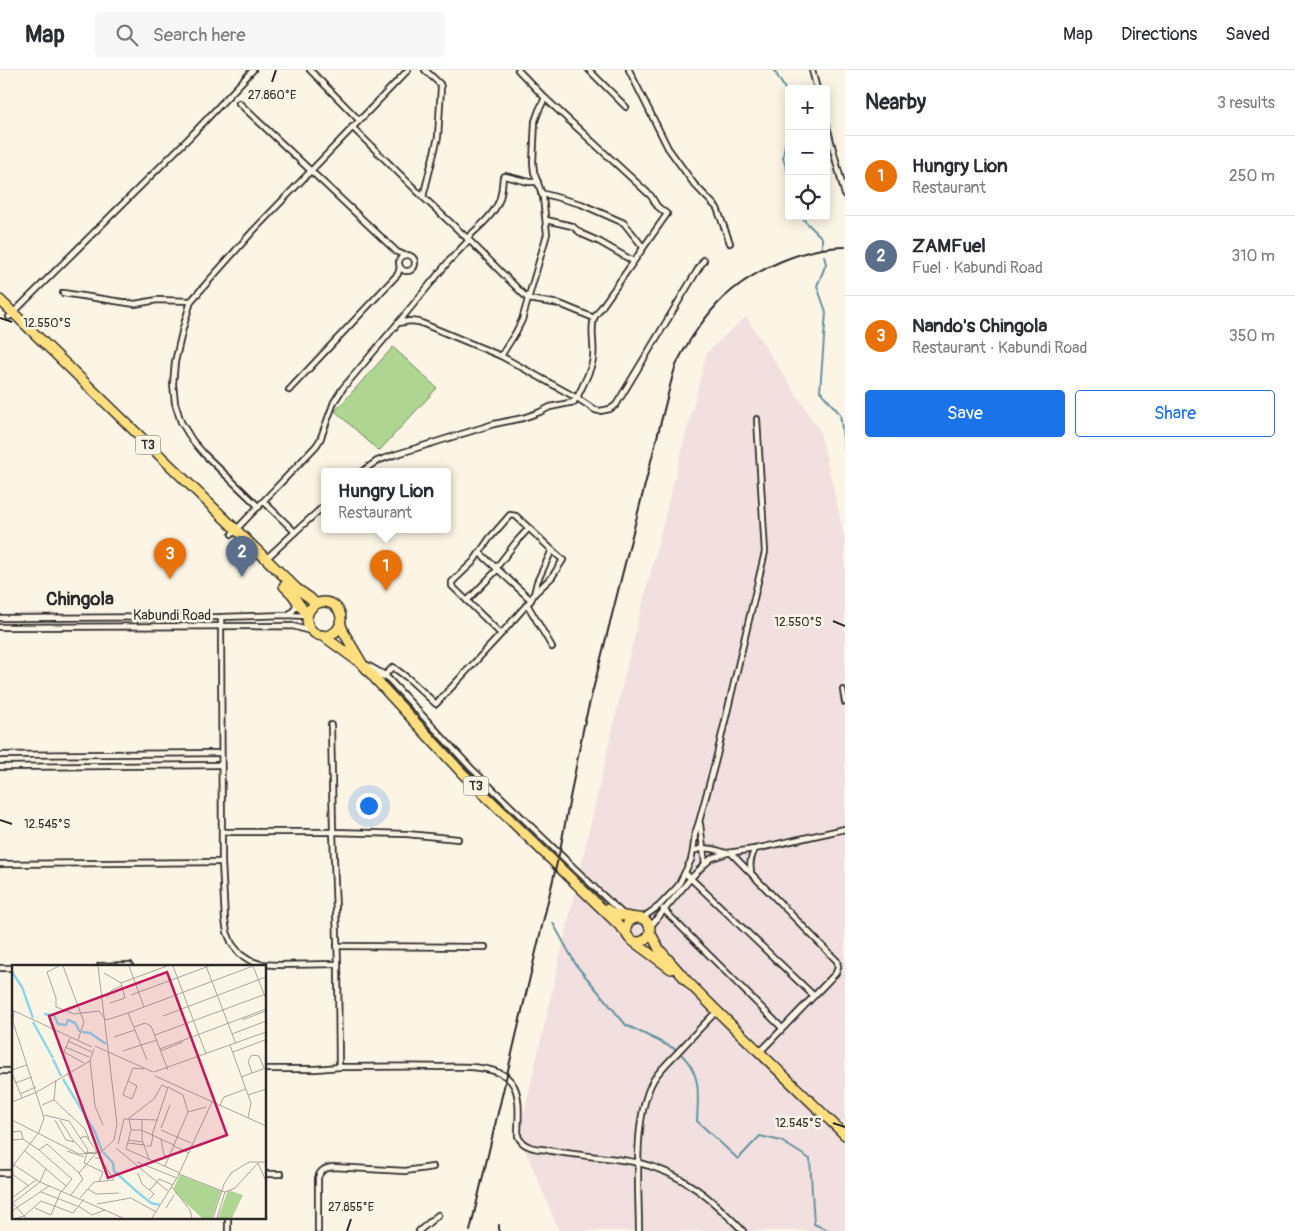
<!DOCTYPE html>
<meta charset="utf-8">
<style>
:root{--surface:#fff;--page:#f7f7f7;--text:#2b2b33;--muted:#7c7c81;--line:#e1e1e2;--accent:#1a73e8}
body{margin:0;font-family:Pangolin,sans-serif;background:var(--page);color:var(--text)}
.controls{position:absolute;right:15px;top:15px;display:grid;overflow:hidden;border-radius:5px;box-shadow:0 2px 12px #0003}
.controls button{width:45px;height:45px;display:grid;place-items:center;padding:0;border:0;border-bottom:1px solid var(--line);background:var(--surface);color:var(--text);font:25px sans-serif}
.you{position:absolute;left:368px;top:735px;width:18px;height:18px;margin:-12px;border:4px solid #fff;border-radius:50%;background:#1a73e8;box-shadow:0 0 0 8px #1a73e833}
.badge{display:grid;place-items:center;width:32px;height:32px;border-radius:50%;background:var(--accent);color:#fff;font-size:16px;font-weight:700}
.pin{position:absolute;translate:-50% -41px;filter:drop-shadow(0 1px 2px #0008)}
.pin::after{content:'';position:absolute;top:26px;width:18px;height:15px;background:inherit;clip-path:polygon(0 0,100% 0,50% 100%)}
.popup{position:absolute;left:321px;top:398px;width:130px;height:65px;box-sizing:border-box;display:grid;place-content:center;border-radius:5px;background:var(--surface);filter:drop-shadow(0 1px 4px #0005);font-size:16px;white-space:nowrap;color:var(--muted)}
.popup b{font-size:19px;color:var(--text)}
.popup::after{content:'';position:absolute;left:50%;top:100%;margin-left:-10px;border:10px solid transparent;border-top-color:var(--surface)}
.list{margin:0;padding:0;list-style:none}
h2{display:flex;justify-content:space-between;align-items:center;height:65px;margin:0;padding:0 20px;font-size:21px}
h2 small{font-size:16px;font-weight:400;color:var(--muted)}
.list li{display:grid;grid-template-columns:32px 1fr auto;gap:15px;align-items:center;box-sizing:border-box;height:80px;padding:0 20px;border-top:1px solid var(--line)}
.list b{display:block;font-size:19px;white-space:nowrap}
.list p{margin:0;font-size:16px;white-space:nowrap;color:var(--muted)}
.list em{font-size:16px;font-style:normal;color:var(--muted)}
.actions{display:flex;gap:10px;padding:15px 20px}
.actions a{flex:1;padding:11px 0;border:1px solid var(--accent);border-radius:5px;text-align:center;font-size:18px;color:var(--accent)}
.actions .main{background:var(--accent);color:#fff}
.icon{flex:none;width:28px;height:28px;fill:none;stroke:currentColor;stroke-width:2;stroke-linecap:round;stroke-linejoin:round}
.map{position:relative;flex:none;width:845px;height:1161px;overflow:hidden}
header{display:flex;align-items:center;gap:30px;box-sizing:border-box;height:70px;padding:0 25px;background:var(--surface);border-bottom:1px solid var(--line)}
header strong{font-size:24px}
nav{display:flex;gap:28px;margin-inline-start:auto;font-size:18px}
.search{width:350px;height:45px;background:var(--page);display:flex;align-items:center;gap:12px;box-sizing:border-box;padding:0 18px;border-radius:5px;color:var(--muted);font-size:19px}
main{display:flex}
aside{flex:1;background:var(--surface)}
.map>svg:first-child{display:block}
.built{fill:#f2e0e0}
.green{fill:#aed692;stroke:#6c805e}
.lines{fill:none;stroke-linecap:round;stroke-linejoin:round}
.stream{stroke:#64939d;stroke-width:2}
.street-casing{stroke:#2b2b2b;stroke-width:8}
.highway-casing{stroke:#2b2b2b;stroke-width:12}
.street{stroke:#fcf5e5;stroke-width:4.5}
.highway{stroke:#fedf80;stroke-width:9}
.rail{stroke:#2b2b2b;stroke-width:2}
.ticks{fill:none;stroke:#2b2b2b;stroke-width:2}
.labels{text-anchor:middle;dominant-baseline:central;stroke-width:5;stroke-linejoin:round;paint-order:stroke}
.shield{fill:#fcf5e5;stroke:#6a6863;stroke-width:1}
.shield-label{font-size:12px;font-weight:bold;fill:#2b2b2b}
.street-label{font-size:14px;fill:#2b2b2b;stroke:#fcf5e5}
.district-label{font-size:19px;font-weight:bold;fill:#2b2b2b;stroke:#fcf5e5}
.inset-river{fill:none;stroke:#8ad8e9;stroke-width:2.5}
.inset-road{fill:none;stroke:#a8a49b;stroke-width:1}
.view{fill:#c2185b;fill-opacity:0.15;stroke:#c2185b;stroke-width:2.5}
.inset-edge{fill:none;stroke:#2b2b2b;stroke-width:2.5}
.ticks-label{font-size:12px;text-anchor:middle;fill:#2b2b2b;stroke:#fcf5e5;stroke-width:5;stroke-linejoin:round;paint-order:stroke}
</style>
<header>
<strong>Map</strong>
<div class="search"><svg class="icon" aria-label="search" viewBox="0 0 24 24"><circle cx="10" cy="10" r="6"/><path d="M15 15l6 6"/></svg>Search here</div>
<nav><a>Map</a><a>Directions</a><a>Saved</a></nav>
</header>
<main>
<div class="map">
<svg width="845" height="1161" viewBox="0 0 845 1161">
<rect width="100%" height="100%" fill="#fcf5e5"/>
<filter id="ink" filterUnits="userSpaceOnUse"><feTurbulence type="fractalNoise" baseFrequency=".02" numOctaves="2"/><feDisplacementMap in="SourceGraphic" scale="10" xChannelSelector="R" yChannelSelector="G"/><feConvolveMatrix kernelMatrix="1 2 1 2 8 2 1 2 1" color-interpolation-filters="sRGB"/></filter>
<g filter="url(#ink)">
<!-- built -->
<polygon class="built" points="746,247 820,361 845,469 845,1161 559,1161 519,1065 629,587 707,282"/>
<!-- green -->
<polygon class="green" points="393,277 437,318 379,381 335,341"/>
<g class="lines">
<!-- stream -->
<g class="stream">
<polyline points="774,0 789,26"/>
<polyline points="789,46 783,88 789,106"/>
<polyline points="802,146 804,150 822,168 822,177"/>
<polyline points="824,186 826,194 817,216 826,242 820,321 840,344 845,383"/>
<polyline points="553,853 576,895 626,955 675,979"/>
<path d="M682,985C702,1005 698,1025 697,1051L738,1089L760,1066L781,1071L810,1089L814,1154L830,1161"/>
</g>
<!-- street casing -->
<g class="street-casing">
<g id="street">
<polyline points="310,0 359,50"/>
<path d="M518,0L545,28L651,126L657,136L667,144L594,248C590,262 595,274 593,288C592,300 582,316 577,328L573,332"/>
<polyline points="589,0 626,37"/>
<polyline points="629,0 668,78 694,114 717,138 730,173"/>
<polyline points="812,0 817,19"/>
<polyline points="239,33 397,182 404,185"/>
<polyline points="826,53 845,125"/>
<polyline points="352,57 423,127 469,170 528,229 560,234 594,248"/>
<polyline points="541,123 581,134 624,153 643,177"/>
<polyline points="423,127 438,67 441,17 440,14 425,0"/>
<polyline points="546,150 572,156 582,164 600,172 633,191"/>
<path d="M467,168C478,158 493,146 499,131C502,124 502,115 503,107L505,106L529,112H538"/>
<circle cx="407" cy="193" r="8"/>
<polyline points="63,223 135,234 157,230 191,231"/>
<polyline points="9,247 189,68 253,0"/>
<polyline points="398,253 410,251 419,252 501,286 577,328 595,340 600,341 610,339 616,335 697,201 704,190"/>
<polyline points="501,286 516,262 522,250 547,164 543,127 534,102 533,92 535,51 539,40 545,28"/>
<polyline points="289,320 398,204 400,197"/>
<polyline points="361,402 377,391 394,385 494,354 523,348 540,342 550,337 574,332"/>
<polyline points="264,432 295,462 325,435"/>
<polyline points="259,437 204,384 192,370 181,352 175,333 173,314 175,292 183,258 191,231 253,161 408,0"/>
<polyline points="232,464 316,376 320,370 334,332 343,318 398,253 449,191 469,170"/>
<polyline points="480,483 531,530"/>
<polyline points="267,488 295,462"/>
<polyline points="496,498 517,471 529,458"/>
<polyline points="534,524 537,512 552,480"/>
<polyline points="467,531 497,500"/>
<polyline points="527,534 552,577"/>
<path d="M287,545C293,542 296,539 296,532"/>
<polyline points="221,547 222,792 225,850 227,862 232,874 240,884 249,890 260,894 277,895 338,894"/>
<polyline points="0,548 221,547 286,545 306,546"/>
<polyline points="0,557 293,556 313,562"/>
<polyline points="367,595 385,605 471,698 596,819 624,845"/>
<polyline points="375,605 383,607 393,597 409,609 436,634 501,564 531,530 534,524 552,507 563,490 552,480 516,446 510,445 489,469 473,492 452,512 452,516 501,564"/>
<polyline points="843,620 845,632"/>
<polyline points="331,655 333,762 407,764 458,769"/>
<polyline points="0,685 221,683"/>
<polyline points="0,697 221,695"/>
<polyline points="700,754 705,794"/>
<polyline points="222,762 333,762 338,894 339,997 316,999 265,999"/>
<path d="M693,781C704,776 715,779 726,783"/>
<polyline points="731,783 837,891 838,897 836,903 760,982"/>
<polyline points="0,794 222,792"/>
<path d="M751,801C749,793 751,787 755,779"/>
<polyline points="685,803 814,926"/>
<polyline points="663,839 782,958"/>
<polyline points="641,849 659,836 678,816 691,790 693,781 695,764 699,752 716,689 765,482 757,349"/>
<polyline points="650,857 691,808 705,794 712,788 727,783 755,779 845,759"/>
<polyline points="337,876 485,877"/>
<polyline points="100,896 130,895"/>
<polyline points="0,898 14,898"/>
<path d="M339,997C373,997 406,996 439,997C458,997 479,995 497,1002C504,1004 511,1010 514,1016C521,1029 518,1052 518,1066C520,1071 523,1074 528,1076C534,1079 541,1079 547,1080C561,1083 575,1084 589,1086C605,1088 622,1089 639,1093C683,1103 713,1130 743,1161"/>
<polyline points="0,1001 14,1001"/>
<polyline points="0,1103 14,1103"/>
<polyline points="265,1104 281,1104"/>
<polyline points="228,1147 228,1161"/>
<path d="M318,1161V1108C320,1100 325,1098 333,1097L405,1101L433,1097"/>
<polyline points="419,1161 438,1145"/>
<path d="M639,1161C639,1118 632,1047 654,1009C660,1000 669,991 677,983C690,969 703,955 717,941"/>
</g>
</g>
<!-- highway casing -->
<g class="highway-casing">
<g id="highway">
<polyline points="0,230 297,519 310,528 316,534"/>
<polyline points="284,516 292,524 307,545"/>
<circle cx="324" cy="549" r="17"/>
<polyline points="340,552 344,563 363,595 378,612 463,704 626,862"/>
<polyline points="322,565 359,592"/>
<polyline points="606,839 613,844 636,848"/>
<circle cx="638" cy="860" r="12"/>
<polyline points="650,862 659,879 687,911 717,941 845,1065"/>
<polyline points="634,872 671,899"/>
</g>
</g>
<!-- street -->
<use href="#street" class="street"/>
<!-- highway -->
<use href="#highway" class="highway"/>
<!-- rail -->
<g class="rail">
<polyline points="499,1155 499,1161"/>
<path d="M470,1161L560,780L584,655L668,324C671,313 673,301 678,291C688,271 707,244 723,228C753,200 803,177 845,177"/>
</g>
</g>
</g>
<!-- ticks -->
<path class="ticks" d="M272,12L276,0M0,248L12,252M833,551L845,556M0,750L12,754M833,1053L845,1057M347,1161L351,1149"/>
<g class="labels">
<!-- shield labels -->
<g class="shield">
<rect x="135.5" y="365.5" width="25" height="19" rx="4"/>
<rect x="463.5" y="706.5" width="25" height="19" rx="4"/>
</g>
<g class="shield-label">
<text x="148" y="375">T3</text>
<text x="476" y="716">T3</text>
</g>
<!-- street labels -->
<g class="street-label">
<text x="172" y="545">Kabundi Road</text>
</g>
<!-- district labels -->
<g class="district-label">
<text x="80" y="529">Chingola</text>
</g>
</g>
<!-- overview -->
<g transform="translate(12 895)">
<rect width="254" height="254" fill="#fcf5e5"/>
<path d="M168,210L209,226L200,253H190L163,228L162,222ZM216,225L231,230L220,253H206Z" fill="#aed692"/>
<path class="inset-river" d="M0,7L10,22L21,53M32,49L42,50L46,59L54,60L56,55L63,58L68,67M21,57L41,93M70,67L78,68L94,79M41,94L49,111M51,114L83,167L90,186M91,187L101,198L102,206L123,225L139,238L148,240"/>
<path class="inset-road" d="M47,1L35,7L44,33V42L62,49L87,46L94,55L116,48M51,1L72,57L66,75M117,1L132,42M161,1L194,89M194,1L224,79M241,1L254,34M92,8L109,18L155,1M119,30L197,1M95,32L100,25L110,21M98,38L113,33L109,18M0,45L80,82M151,51L254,12M230,55L254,46M122,62L133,58L139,61L156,105M220,69L254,56M143,70L254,29M102,72L123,65M58,73L52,87L72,98M145,75L129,80L116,48L241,1M56,76L80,87M218,80L239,138L236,153M83,81L141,107M53,82L77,92M82,84L78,95L83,141L91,160M148,84L254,44M111,86L129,80L135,95M149,86L171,77M221,87L253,75M0,105L15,100M142,107L254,67M0,108L10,133M55,108L65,126M240,108L236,96L240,90L247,91L252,103M143,111L254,161M229,112L254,103M116,116L125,121L120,134L111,130L116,116L121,103L132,104M3,118L20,112M8,129L24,122M236,130L254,124M42,135L73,164L77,174M0,137L25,127L78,96M30,140L42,135L44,115M208,140L212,132L234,124M176,147L194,142M32,150L57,156L76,185L72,198L91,207L87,217M117,153L119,165L114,184L168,208M117,153L142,134L150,120L156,123M0,155L67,189L88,188L102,175L105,159L86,1M43,155L54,175L63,177L73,188L85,187M48,155L62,177M130,155V175L137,194M149,163L158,140M119,165H129L162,180M149,165L179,178M0,167L9,166L11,174M140,170L156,122M68,173L74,171L85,187M149,174L152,190L157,192M0,175L11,174L27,185L35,179L66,207L71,214L59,230M116,175L131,177M116,178L133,180M106,179L112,154L146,155M134,181H139L141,170M162,181L177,188M104,183L157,227M27,185L60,214L50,226M13,186L54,221M55,186L72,192M125,197L165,213M2,200L28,217L111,253M153,201L176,147L171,130L156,122M0,202L27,167L32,153L1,57L2,46M67,208L85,187M126,208L130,219L142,229L137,234M0,209L17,221M167,209L213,227L205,253M160,222L178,245L180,253M76,224L84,229L107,228M138,225L147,214L161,220M29,227L65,241M213,227L223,223L246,198L254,216M0,233L24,215M68,233L82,217L102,215L88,193H83M0,237L14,253M2,237L28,217L34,203M85,239L119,233L144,247M66,241L80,250L93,245M23,243L39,250L49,226M154,243L162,230M0,246L37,221M5,253L12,251L29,236L61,248L72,234M140,253L165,213L200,137M201,253L212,219L219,208L237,197H254"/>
<path class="view" d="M155,7L215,170L96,213L37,51Z"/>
<rect width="254" height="254" class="inset-edge"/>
</g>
<g class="ticks-label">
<text x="272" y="29">27.860°E</text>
<text x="47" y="257">12.550°S</text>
<text x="798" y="556">12.550°S</text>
<text x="47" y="758">12.545°S</text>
<text x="798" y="1057">12.545°S</text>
<text x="351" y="1141">27.855°E</text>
</g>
</svg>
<div class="controls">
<button>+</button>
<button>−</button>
<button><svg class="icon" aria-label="locate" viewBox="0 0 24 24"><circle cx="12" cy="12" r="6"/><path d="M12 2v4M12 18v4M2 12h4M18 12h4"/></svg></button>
</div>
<div class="you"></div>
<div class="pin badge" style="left:386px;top:521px;background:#e8710a">1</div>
<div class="popup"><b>Hungry Lion</b>Restaurant</div>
<div class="pin badge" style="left:242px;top:507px;background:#5c6f8a">2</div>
<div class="pin badge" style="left:170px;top:509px;background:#e8710a">3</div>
</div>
<aside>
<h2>Nearby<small>3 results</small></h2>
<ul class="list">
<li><span class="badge" style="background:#e8710a">1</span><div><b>Hungry Lion</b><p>Restaurant</p></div><em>250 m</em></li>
<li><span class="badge" style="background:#5c6f8a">2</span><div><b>ZAMFuel</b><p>Fuel · Kabundi Road</p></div><em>310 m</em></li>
<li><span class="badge" style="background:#e8710a">3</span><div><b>Nando's Chingola</b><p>Restaurant · Kabundi Road</p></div><em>350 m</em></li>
</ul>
<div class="actions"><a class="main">Save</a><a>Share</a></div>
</aside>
</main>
